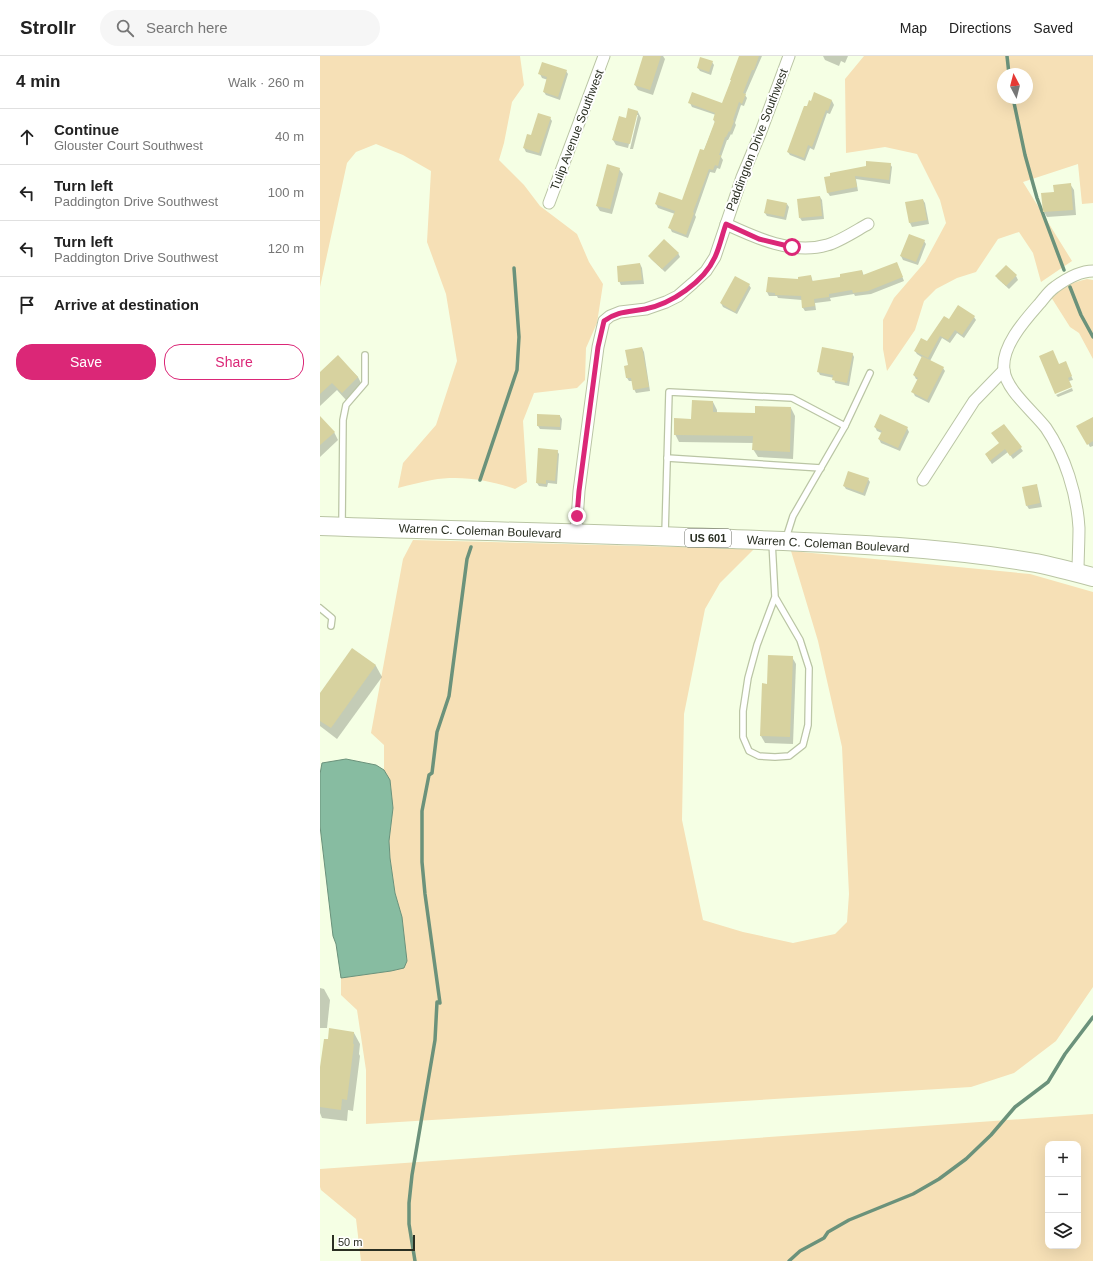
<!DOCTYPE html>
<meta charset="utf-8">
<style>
:root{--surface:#fff;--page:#f6f6f6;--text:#222;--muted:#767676;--line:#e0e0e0;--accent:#db2777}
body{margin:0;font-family:Helvetica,sans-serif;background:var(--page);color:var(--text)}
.controls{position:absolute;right:12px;bottom:12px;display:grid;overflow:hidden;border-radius:8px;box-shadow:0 4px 16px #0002}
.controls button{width:36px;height:36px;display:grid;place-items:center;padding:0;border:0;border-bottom:1px solid var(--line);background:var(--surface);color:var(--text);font:20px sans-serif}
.compass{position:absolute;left:677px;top:12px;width:36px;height:36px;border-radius:50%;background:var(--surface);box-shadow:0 4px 16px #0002;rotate:353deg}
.scale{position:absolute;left:12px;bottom:10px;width:83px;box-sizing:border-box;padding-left:4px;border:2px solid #2a2f22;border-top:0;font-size:11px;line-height:14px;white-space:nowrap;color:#2a2f22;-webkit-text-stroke:3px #fff;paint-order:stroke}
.stop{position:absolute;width:12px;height:12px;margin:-9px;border:3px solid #db2777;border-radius:50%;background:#fff}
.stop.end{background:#db2777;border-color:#fff;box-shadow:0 1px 4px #0008}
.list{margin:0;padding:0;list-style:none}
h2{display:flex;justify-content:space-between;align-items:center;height:52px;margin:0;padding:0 16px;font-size:17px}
h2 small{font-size:13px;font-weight:400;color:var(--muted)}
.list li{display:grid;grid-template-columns:26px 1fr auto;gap:12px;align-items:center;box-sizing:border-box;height:56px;padding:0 16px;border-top:1px solid var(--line)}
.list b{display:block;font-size:15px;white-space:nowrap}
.list p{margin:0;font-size:13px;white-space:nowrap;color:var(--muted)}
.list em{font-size:13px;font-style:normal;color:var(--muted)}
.actions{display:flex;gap:8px;padding:12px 16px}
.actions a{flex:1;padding:9px 0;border:1px solid var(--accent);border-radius:16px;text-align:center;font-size:14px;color:var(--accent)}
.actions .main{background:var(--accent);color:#fff}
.icon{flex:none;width:22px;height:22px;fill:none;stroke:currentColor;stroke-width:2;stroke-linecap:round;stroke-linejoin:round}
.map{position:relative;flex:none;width:773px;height:1205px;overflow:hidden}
header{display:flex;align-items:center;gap:24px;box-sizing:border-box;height:56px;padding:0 20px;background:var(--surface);border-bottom:1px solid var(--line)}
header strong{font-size:19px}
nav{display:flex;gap:22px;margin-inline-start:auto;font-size:14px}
.search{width:280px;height:36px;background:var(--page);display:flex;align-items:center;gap:10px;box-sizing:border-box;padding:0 14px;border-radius:22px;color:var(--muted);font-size:15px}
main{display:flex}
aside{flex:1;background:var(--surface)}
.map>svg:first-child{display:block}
.green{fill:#f6e0b6;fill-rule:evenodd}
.water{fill:#87bca1;stroke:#6b927b}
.shadow{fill:#0003}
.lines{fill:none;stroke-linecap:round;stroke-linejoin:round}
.stream{stroke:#6b927b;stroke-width:3.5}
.building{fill:#d7d29f}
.service-casing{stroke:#bac5a4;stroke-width:8}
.minor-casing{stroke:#bac5a4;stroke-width:13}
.trunk-casing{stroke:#bac5a4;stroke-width:20}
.service{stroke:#fff;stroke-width:5.5}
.minor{stroke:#fff;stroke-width:11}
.trunk{stroke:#fff;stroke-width:18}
.route{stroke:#db2777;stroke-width:5}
.labels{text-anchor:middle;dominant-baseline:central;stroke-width:4;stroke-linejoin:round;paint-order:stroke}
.shield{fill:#fff;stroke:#6a6d64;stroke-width:1}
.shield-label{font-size:11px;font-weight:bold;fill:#2a2f22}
.street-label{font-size:12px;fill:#2a2f22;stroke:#fff}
</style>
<header>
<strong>Strollr</strong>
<div class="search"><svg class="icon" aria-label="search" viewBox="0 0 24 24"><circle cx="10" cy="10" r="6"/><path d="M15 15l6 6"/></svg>Search here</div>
<nav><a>Map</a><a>Directions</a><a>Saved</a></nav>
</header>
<main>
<aside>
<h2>4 min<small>Walk · 260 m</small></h2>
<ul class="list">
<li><svg class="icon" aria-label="ahead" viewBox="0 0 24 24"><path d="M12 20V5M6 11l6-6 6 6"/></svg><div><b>Continue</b><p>Glouster Court Southwest</p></div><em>40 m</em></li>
<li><svg class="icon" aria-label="left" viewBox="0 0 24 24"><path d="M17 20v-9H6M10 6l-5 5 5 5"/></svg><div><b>Turn left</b><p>Paddington Drive Southwest</p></div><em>100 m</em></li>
<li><svg class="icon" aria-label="left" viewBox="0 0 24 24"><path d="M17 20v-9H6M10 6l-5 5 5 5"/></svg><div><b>Turn left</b><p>Paddington Drive Southwest</p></div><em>120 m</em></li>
<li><svg class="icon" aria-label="arrive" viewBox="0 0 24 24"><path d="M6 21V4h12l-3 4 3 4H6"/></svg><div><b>Arrive at destination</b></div></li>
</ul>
<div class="actions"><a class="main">Save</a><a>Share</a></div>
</aside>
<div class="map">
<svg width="773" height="1205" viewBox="0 0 773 1205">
<rect width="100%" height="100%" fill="#f5ffe4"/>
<!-- green -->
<g class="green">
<path d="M0,0H200L204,29L192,46L184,87L179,104L204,129L220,150L257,178L269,206L283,228L277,267L266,292L265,324L257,332L214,337L203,365L207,426L195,433C169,424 140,419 112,424C101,426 89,429 78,432L83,407L116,369L137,305L126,238L107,186L111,115L83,99L56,88L36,96L27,107L0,231Z"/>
<path d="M544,0H773V147L762,148L758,108L703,126L752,205L721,226L713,197L699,176L678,183L656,216L637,222L616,233L604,245L595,274L567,315L563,293V264L574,242L605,206L626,167L620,144L597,98L565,91L526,97L525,23ZM683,18H707V42H683Z"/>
<path d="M767,223L773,224V303L759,277L750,271L731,241C743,230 751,227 767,223Z"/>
<polygon points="93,484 434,493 400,527 385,553 364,658 362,764 383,864 423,876 473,887 515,878 527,866 529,838 522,691 498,585 471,495 710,518 773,536 773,931 736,985 694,1017 651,1031 46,1068 46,1014 37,954 21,939 21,922 71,915 82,861 75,837 70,802 69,785 73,752 70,724 64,714 64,689 51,677 83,503"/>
<path d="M773,1058V1205H41L36,1163L1,1134L0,1131V1113ZM728,1088H758V1190H728Z"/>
</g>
<!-- water -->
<polygon class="water" points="26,703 56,709 64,714 70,724 73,752 69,785 70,802 75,837 82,861 87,905 84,912 71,915 21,922 16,888 13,880 0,770 0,718 2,707"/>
<!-- shadow -->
<g class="shadow">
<polygon points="324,0 343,0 345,3 333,39 318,34 315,29"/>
<polygon points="420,0 442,0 425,39 427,42 424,50 421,49 415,67 416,69 412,79 411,78 408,84 407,84 401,101 403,104 400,113 397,112 395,117 390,116 375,159 376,161 368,182 352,176 350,172 355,158 338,152 336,148 363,146 395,67 394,64 396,59 372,51 370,47 403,48"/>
<polygon points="503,0 528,0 525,7 521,5 519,10 505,4"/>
<polygon points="392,6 394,9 391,19 380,15 378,12"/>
<polygon points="246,15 248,18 240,44 226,39 224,36 228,24 222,22 220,18"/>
<polygon points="495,38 512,45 514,49 510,58 507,57 494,94 490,92 485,105 470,99 468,96"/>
<polygon points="309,54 318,56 321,62 313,93 310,93 318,59 316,59 308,92 296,89 293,84 307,63"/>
<polygon points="230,62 232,65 221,100 206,96 204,92"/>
<polygon points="570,108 572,111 570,128 536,123 538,135 510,140 508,137 505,122"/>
<polygon points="299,113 303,118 292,158 280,155 277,150"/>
<polygon points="750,128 754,134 756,159 727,161 724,156"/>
<polygon points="500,141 502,144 504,163 482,165 480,162"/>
<polygon points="603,144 605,147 609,168 592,171 590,167 586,147"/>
<polygon points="467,148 469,151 466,164 447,160 445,157"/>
<polygon points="604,185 606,188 598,209 583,204 581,200"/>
<polygon points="358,197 360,201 345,216 331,203 329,200"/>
<polygon points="320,208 322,212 324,228 301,229 299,225"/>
<polygon points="578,210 584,225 551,238 535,240 534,238 510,242 511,245 495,247 496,254 485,255 483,252 482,244 458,242 457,240 449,240 447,236 491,220 493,226 521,222 542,215 544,220"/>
<polygon points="686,210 696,220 698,224 689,233 678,223 676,220"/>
<polygon points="429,229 431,232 417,258 403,251 401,247"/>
<polygon points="654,261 656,264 644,282 637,277 630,287 622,282 610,305 623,312 625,315 609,347 595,340 593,336 599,324 596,323 594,319 603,302 597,298 595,295 607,286 629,265"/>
<polygon points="322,292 324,296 330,335 316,337 314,333 312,325 309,325 307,322 309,310"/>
<polygon points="532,297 534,301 529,330 515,327 514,322 500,319 498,315"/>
<polygon points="18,301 38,321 42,329 26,344 17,334 0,350 0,318"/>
<polygon points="739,309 747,310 753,324 749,325"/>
<polygon points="752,332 753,335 738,341 736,339"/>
<polygon points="393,346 397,354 397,357 436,358 471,352 475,360 473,403 438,401 433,393 434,387 359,386 355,378"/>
<polygon points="240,360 242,363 241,374 220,373 218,370"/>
<polygon points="0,362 14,376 18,384 0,401"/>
<polygon points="773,362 773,390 770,391 758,370"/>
<polygon points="684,369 703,395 693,403 688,396 672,408 668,402 680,388"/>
<polygon points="555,371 587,372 589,376 580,395 561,387 559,383 562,377 557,375"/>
<polygon points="237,395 239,398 237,428 228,427 227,431 219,430 217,427"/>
<polygon points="548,423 550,426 545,440 526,433 524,430"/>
<polygon points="716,429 718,433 722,451 709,453 707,450"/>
<polygon points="33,594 56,610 62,621 17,683 0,670 0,638"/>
<polygon points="472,601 476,608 473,688 445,687 441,680 448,629"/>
<polygon points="0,932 4,933 10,944 7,972 0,972"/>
<polygon points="34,977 40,988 39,998 40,1000 33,1055 28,1054 27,1065 2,1062 0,1057 0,1019 9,984"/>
</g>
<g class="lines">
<!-- stream -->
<g class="stream">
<polyline points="687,0 689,18"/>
<polyline points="693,42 705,99 717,142 744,214"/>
<polyline points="750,231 761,259 773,281"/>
<polyline points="160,424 197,314 199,281 194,212"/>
<polyline points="95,1205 89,1168 89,1147 92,1119 115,984 117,946 120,947 105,838 102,806 102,755 109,719 112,717 117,676 129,640 147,503 151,491"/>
<polyline points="469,1205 480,1195 504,1182 508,1176 529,1164 593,1138 619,1123 646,1103 671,1079 695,1051 728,1026 745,998 773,961"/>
</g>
</g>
<!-- building -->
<g class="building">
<polygon points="323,0 341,0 330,34 314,29"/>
<polygon points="419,0 439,0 434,14 432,14 423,37 426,38 422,48 419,46 413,64 414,65 410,76 409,75 406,81 405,81 399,99 401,99 398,110 395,109 393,114 389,113 373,156 374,157 366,179 348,172 355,155 335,148 339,136 362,144 380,93 384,94 395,65 393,64 395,57 368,47 372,36 402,47 411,24 410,24"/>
<polygon points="380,1 393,5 389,16 377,12"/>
<polygon points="222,6 247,14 238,41 223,36 227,21 218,18"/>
<polygon points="494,36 512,44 508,55 506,54 492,91 488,89 484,102 467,96 484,50 487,50 489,44 491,45"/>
<polygon points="308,52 318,55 310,88 292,84 299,60 306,62"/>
<polygon points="218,57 231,61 219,97 203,92 207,78 211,79"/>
<polygon points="546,105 571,107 569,124 535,120 537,131 507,137 504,121 510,120 510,117 546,110"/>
<polygon points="287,108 300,112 290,153 276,150"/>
<polygon points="751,127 753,154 723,156 721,137 734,136 733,129"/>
<polygon points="500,140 502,160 479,162 477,143"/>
<polygon points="447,143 467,147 464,161 444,157"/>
<polygon points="603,143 607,164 589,167 585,146"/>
<polygon points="589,178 605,184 596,206 580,200"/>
<polygon points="344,183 359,197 342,213 328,200"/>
<polygon points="577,206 583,221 548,235 533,237 532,234 509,238 509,241 494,243 495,250 482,252 481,240 455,239 455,237 446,236 448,221 478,223 478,221 491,219 492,225 520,221 520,218 542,214 543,219"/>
<polygon points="320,207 322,224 298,226 297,210"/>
<polygon points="686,209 697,219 686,230 675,220"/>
<polygon points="415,220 430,228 415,256 400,247"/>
<polygon points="638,249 655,260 642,279 635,274 628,284 620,280 608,302 594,295 601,282 607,285 624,260 629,263"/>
<polygon points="322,291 329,331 313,334 311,322 306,322 304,310 308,309 305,294"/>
<polygon points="502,291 533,297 527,327 512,324 513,319 497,316"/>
<polygon points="733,294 739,308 746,305 752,320 748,322 752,331 735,338 719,300"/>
<polygon points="18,299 38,321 22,337 12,327 0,338 0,316"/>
<polygon points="602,300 624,311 607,344 591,336 598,322 593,319"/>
<polygon points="372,344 393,345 393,356 435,357 435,350 471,351 470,396 432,394 433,380 354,379 354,362 371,363"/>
<polygon points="217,358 240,359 240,371 217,370"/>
<polygon points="560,358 588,371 578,392 558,383 562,375 554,371"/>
<polygon points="0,360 15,376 0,389"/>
<polygon points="773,361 773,385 767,389 756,370"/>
<polygon points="684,368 702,391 690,400 685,393 670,405 665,398 679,387 671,377"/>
<polygon points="218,392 238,394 235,425 226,424 226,428 216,427"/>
<polygon points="528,415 549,422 543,437 523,430"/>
<polygon points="717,428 720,447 706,450 702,431"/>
<polygon points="32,592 56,609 11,672 0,665 0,637"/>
<polygon points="448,599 473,600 470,681 440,680 442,627 447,628"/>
<polygon points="9,972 34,976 33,988 34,988 27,1044 22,1043 21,1054 0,1051 0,1011 4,983 8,983"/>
</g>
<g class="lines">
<!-- service casing -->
<g class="service-casing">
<g id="service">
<polyline points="347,402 501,412"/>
<polyline points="22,469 23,364 26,349 45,327 45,299"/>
<polyline points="345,478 349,336 472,342 525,370"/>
<polyline points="466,482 473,460 525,370 550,317"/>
<polyline points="452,486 455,541 437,589 428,622 423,655 423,681 429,695 439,700 455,701 469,700 483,689 488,669 489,612 480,584 455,541"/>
<polyline points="0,552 12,562 11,570"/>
</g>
</g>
<!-- minor casing -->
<g class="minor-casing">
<g id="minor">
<polyline points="229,147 284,0"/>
<path d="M406,168C436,182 473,199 507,189C519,186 537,174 548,168"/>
<polyline points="603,424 654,345 684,314"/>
<polyline points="256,478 259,435 278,291 284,265 290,260 300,256 326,253 346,246 358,240 373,227 386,215 395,201 422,121 440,78 469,0"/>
<path d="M758,517C758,502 759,487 759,472C757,438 745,400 726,372C714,356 686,334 684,314C681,290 706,263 720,247C725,241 729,235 735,231C746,223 759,215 773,215"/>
</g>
</g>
<!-- trunk casing -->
<g class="trunk-casing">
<path id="trunk" d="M0,470C138,475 275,477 413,483C514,487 616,490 716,507C735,511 754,516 773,521"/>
</g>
<!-- service -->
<use href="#service" class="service"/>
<!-- minor -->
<use href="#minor" class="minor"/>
<!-- trunk -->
<use href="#trunk" class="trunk"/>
</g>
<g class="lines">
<!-- route -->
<path class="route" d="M257,460L259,435L278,291L284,265C297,255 310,256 325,253C351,248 384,226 395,201C400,190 402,179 406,168L439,183L472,191"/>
</g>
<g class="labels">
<!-- shield labels -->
<rect class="shield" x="365" y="473" width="46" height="18" rx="3"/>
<g class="shield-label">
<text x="388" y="482">US 601</text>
</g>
<!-- street labels -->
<g class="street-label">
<text transform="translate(257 74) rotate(-69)">Tulip Avenue Southwest</text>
<text transform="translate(437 84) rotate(-69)">Paddington Drive Southwest</text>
<text transform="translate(160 475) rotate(2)">Warren C. Coleman Boulevard</text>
<text transform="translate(508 488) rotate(3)">Warren C. Coleman Boulevard</text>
</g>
</g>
</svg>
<div class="controls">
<button>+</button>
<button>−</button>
<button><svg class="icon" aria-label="layers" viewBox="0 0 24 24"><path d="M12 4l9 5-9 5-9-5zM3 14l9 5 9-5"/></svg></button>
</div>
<svg class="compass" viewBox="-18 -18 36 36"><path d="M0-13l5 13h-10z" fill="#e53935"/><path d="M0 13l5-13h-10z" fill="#767676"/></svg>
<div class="scale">50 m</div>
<div class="stop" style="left:472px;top:191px"></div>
<div class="stop end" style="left:257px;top:460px"></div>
</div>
</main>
